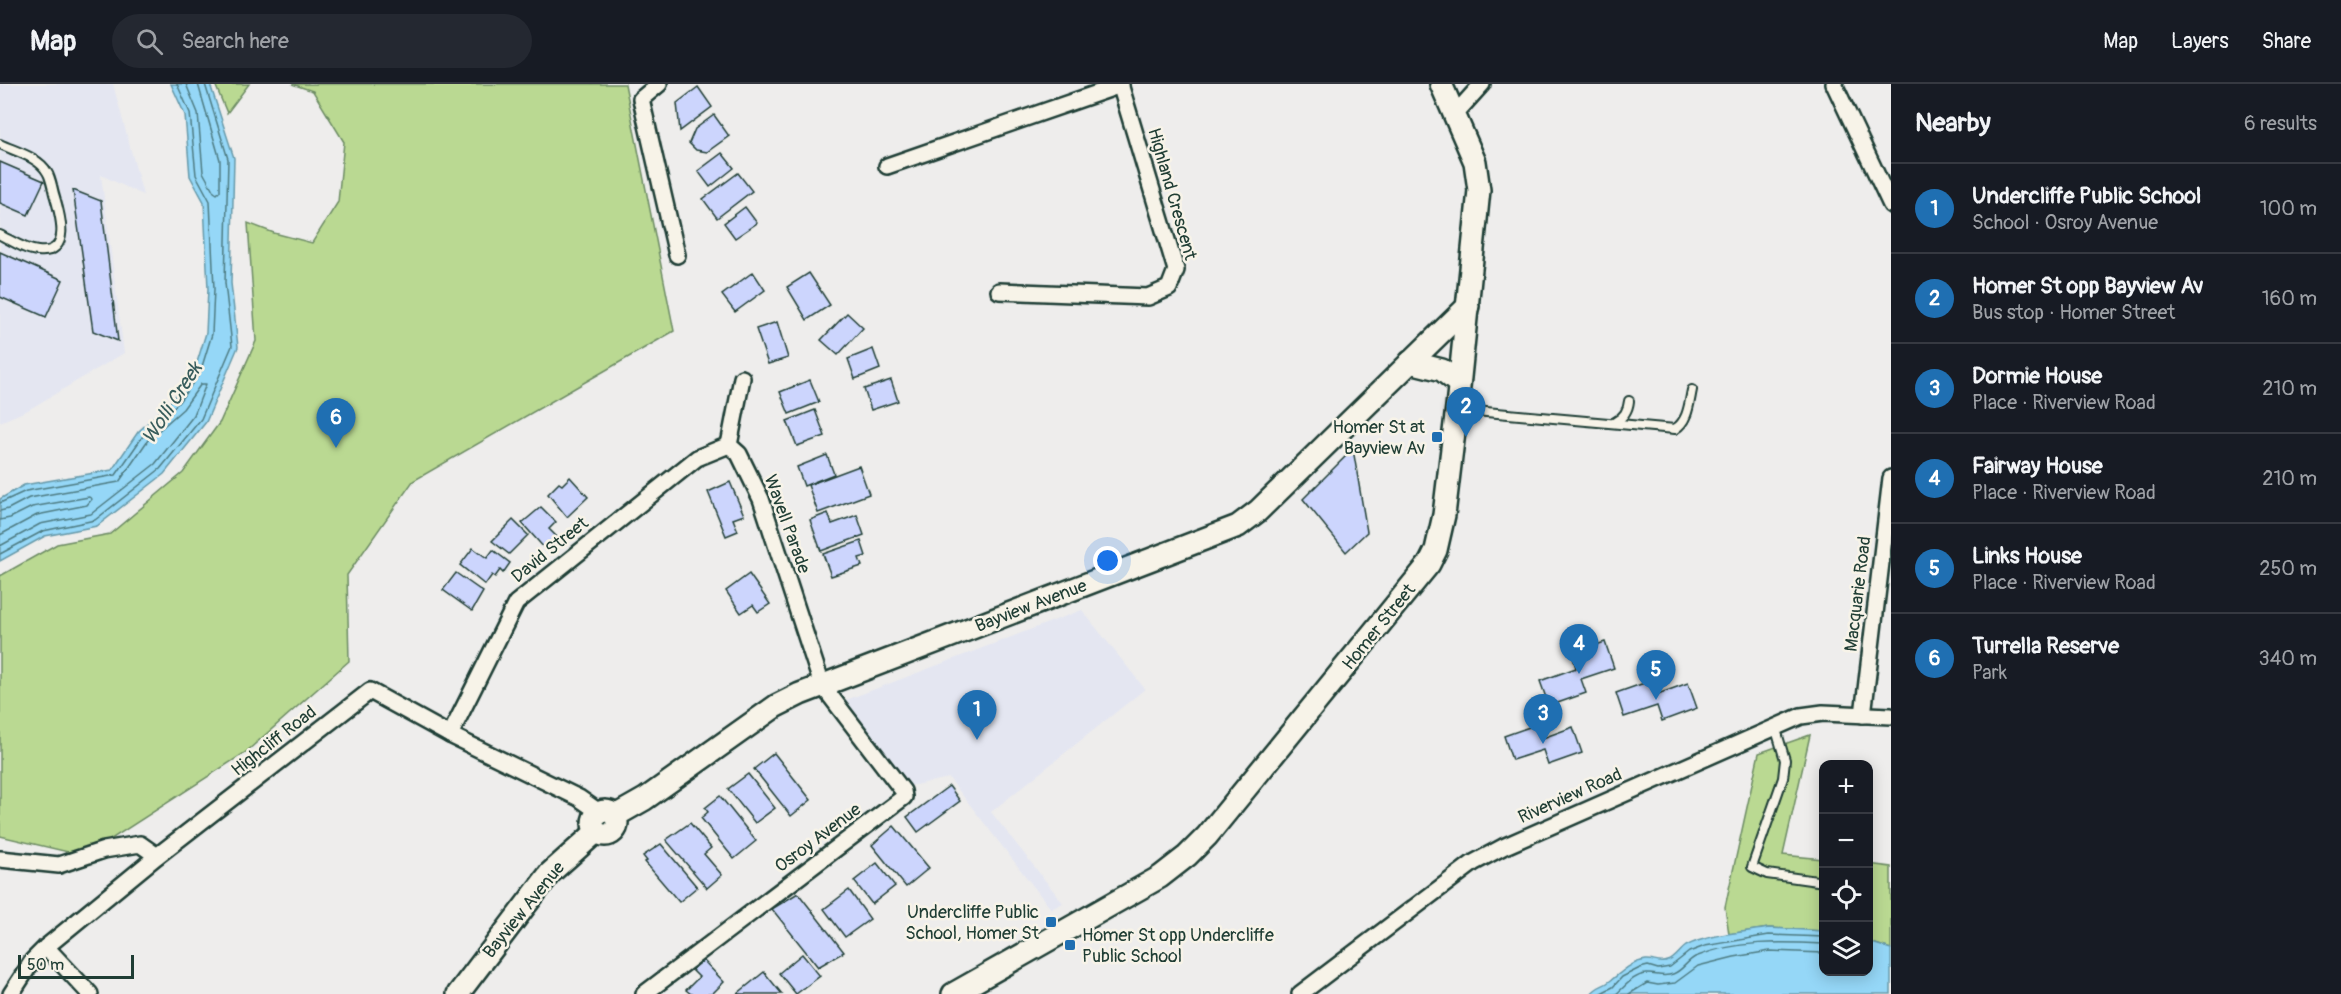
<!DOCTYPE html>
<meta charset="utf-8">
<style>
:root{--surface:#171b24;--page:#242831;--text:#f1f3f6;--muted:#9ea1a6;--line:#363941;--accent:#1f6fb2}
body{margin:0;font-family:Pangolin,sans-serif;background:var(--page);color:var(--text)}
.controls{position:absolute;right:18px;bottom:18px;display:grid;overflow:hidden;border-radius:12px;box-shadow:0 3px 15px #0003}
.controls button{width:54px;height:54px;display:grid;place-items:center;padding:0;border:0;border-bottom:2px solid var(--line);background:var(--surface);color:var(--text);font:30px sans-serif}
.scale{position:absolute;left:18px;bottom:15px;width:116px;box-sizing:border-box;padding-left:6px;border:3px solid #1f3d34;border-top:0;font-size:16px;line-height:21px;white-space:nowrap;color:#1f3d34;-webkit-text-stroke:4px #f7f3e8;paint-order:stroke}
.you{position:absolute;left:1108px;top:477px;width:21px;height:21px;margin:-15px;border:4px solid #fff;border-radius:50%;background:#1a73e8;box-shadow:0 0 0 9px #1a73e833}
.badge{display:grid;place-items:center;width:39px;height:39px;border-radius:50%;background:var(--accent);color:#fff;font-size:20px;font-weight:700}
.pin{position:absolute;translate:-50% -50px;filter:drop-shadow(0 2px 3px #0008)}
.pin::after{content:'';position:absolute;top:32px;width:21px;height:18px;background:inherit;clip-path:polygon(0 0,100% 0,50% 100%)}
.list{margin:0;padding:0;list-style:none}
h2{display:flex;justify-content:space-between;align-items:center;height:78px;margin:0;padding:0 24px;font-size:26px}
h2 small{font-size:20px;font-weight:400;color:var(--muted)}
.list li{display:grid;grid-template-columns:39px 1fr auto;gap:18px;align-items:center;box-sizing:border-box;height:90px;padding:0 24px;border-top:2px solid var(--line)}
.list b{display:block;font-size:22px;white-space:nowrap}
.list p{margin:0;font-size:20px;white-space:nowrap;color:var(--muted)}
.list em{font-size:20px;font-style:normal;color:var(--muted)}
.icon{flex:none;width:33px;height:33px;fill:none;stroke:currentColor;stroke-width:2;stroke-linecap:round;stroke-linejoin:round}
.map{position:relative;flex:none;width:1891px;height:910px;overflow:hidden}
header{display:flex;align-items:center;gap:36px;box-sizing:border-box;height:84px;padding:0 30px;background:var(--surface);border-bottom:2px solid var(--line)}
header strong{font-size:28px}
nav{display:flex;gap:33px;margin-inline-start:auto;font-size:21px}
.search{width:420px;height:54px;background:var(--page);display:flex;align-items:center;gap:15px;box-sizing:border-box;padding:0 21px;border-radius:33px;color:var(--muted);font-size:22px}
main{display:flex}
aside{flex:1;background:var(--surface)}
.map>svg:first-child{display:block}
.built{fill:#e4e6f1}
.green{fill:#bad992;stroke:#6c8b63;stroke-width:1.5}
.water{fill:#95d7f7;stroke:#6699a9;stroke-width:1.5}
.lines{fill:none;stroke-linecap:round;stroke-linejoin:round}
.shore{stroke:#4e7b82;stroke-width:1.5}
.building{fill:#ccd5fd;stroke:#1f3d34;stroke-width:1.5}
.lane-casing{stroke:#1f3d34;stroke-width:12}
.street-casing{stroke:#1f3d34;stroke-width:20}
.secondary-casing{stroke:#1f3d34;stroke-width:26}
.lane{stroke:#f7f3e8;stroke-width:8}
.street{stroke:#f7f3e8;stroke-width:15}
.secondary{stroke:#f7f3e8;stroke-width:21}
.poi-dot{fill:#1f6fb2;stroke:#f7f3e8;stroke-width:2}
.labels{text-anchor:middle;dominant-baseline:central;stroke-width:5;stroke-linejoin:round;paint-order:stroke}
.street-label{font-size:18px;fill:#1f3d34;stroke:#f7f3e8}
.poi-label{font-size:18px;fill:#1f3d34;stroke:#f7f3e8;text-anchor:end}
.water-label{font-size:20px;font-style:italic;fill:#375c5b;stroke:#f7f3e8}
</style>
<header>
<strong>Map</strong>
<div class="search"><svg class="icon" aria-label="search" viewBox="0 0 24 24"><circle cx="10" cy="10" r="6"/><path d="M15 15l6 6"/></svg>Search here</div>
<nav><a>Map</a><a>Layers</a><a>Share</a></nav>
</header>
<main>
<div class="map">
<svg width="1891" height="910" viewBox="0 0 1891 910">
<rect width="100%" height="100%" fill="#eeedec"/>
<filter id="ink" filterUnits="userSpaceOnUse"><feTurbulence type="fractalNoise" baseFrequency=".0167" numOctaves="2"/><feDisplacementMap in="SourceGraphic" scale="12" xChannelSelector="R" yChannelSelector="G"/><feConvolveMatrix kernelMatrix="1 2 1 2 8 2 1 2 1" color-interpolation-filters="sRGB"/></filter>
<g filter="url(#ink)">
<!-- built -->
<g class="built">
<polygon points="0,0 113,0 143,111 101,91 124,269 28,326 0,338"/>
<polygon points="1082,526 1145,605 991,728 1063,819 1051,825 949,694 910,702 841,618"/>
</g>
<!-- green -->
<g class="green">
<polygon points="215,0 249,0 227,29"/>
<polygon points="292,0 625,0 674,247 413,397 347,491 349,577 246,668 85,772 0,752 0,492 57,460 110,450 183,389 220,338 256,257 248,139 274,149 312,159 338,118 344,58 313,7"/>
<polygon points="1810,651 1783,771 1823,775 1823,847 1769,844 1729,850 1725,823 1759,669"/>
<polygon points="1868,780 1891,783 1891,865 1869,858"/>
</g>
<!-- water -->
<g class="water">
<polygon points="171,0 210,0 234,74 231,199 238,263 206,338 164,390 97,442 45,452 0,477 0,415 24,401 112,386 138,348 173,315 195,285 206,249 208,205 204,118 190,92 185,31"/>
<path d="M1769,844L1823,847L1824,888H1868L1869,858L1891,865V910H1591C1598,901 1603,903 1610,897C1621,889 1630,878 1646,876C1653,875 1660,881 1668,877C1675,875 1680,866 1686,862C1708,850 1745,848 1769,844Z"/>
</g>
<g class="lines">
<!-- shore -->
<g class="shore">
<polyline points="186,0 198,29 203,88 214,108 217,110 220,107 220,76 198,0"/>
<polyline points="0,419 26,407 116,391 143,352 178,319 200,289 212,250 214,205 210,117 196,91 190,29 177,0"/>
<polyline points="0,427 8,425 29,414 119,398 148,356 183,325 201,300 206,300 194,331 155,380 91,430 40,440 0,462"/>
<polyline points="0,436 10,434 32,423 89,413 92,415 87,421 37,431 0,451"/>
<polyline points="0,470 43,447 95,436 160,385 201,335 232,262 225,199 228,75 205,0"/>
<polyline points="1599,910 1613,903 1622,893 1640,884 1648,882 1658,885 1670,883 1689,868 1705,862 1769,851 1824,853"/>
<path d="M1616,910C1625,903 1633,891 1646,890C1655,889 1663,894 1673,890C1682,887 1687,877 1695,873C1735,856 1782,858 1824,860"/>
<polyline points="1629,910 1647,899 1658,901 1675,899 1698,882 1734,873 1770,867 1824,869"/>
</g>
</g>
<!-- building -->
<g class="building">
<polygon points="698,3 712,23 680,47 677,19"/>
<polygon points="714,31 729,52 707,68 696,66 689,59 695,45"/>
<polygon points="722,69 734,84 710,103 698,87"/>
<polygon points="0,78 44,97 28,131 0,119"/>
<polygon points="738,89 752,107 717,134 703,115"/>
<polygon points="73,106 101,117 118,257 93,247"/>
<polygon points="745,123 757,139 735,154 724,139"/>
<polygon points="0,168 63,196 46,233 0,213"/>
<polygon points="753,188 765,206 735,228 722,211"/>
<polygon points="809,189 830,221 807,236 787,203"/>
<polygon points="847,229 863,244 838,271 821,256"/>
<polygon points="777,238 788,274 768,280 756,245"/>
<polygon points="873,265 880,285 855,295 848,275"/>
<polygon points="810,296 819,318 789,330 780,308"/>
<polygon points="891,296 898,317 871,326 864,305"/>
<polygon points="815,326 825,352 797,362 787,337"/>
<polygon points="1353,365 1367,448 1346,468 1303,415"/>
<polygon points="827,371 834,390 804,402 797,383"/>
<polygon points="859,382 869,410 818,429 808,401"/>
<polygon points="570,393 588,413 567,433 548,410 559,399 562,401"/>
<polygon points="730,398 744,431 733,435 738,447 726,452 708,408"/>
<polygon points="541,423 556,438 549,445 558,454 546,466 522,439"/>
<polygon points="828,429 832,440 857,431 864,451 821,467 810,436"/>
<polygon points="513,436 528,451 509,470 492,457"/>
<polygon points="861,457 866,472 859,474 862,482 831,492 823,470"/>
<polygon points="473,464 487,474 493,466 510,479 503,489 500,486 495,493 492,491 485,501 460,481"/>
<polygon points="456,489 483,508 472,527 443,506"/>
<polygon points="749,490 770,520 758,528 753,521 741,529 726,507"/>
<polygon points="1605,558 1614,584 1581,595 1586,609 1549,622 1540,597 1576,584 1572,569"/>
<polygon points="1650,597 1655,611 1688,599 1697,624 1662,637 1657,622 1624,633 1616,609"/>
<polygon points="1535,641 1540,655 1573,643 1582,669 1548,681 1543,666 1512,676 1504,652"/>
<polygon points="774,669 811,716 791,732 754,685"/>
<polygon points="748,690 775,724 755,739 728,705"/>
<polygon points="949,702 960,717 918,748 907,733"/>
<polygon points="720,712 756,757 734,775 701,734 708,728 705,724"/>
<polygon points="690,739 711,764 704,770 722,791 707,804 666,756"/>
<polygon points="894,742 929,784 906,803 872,761"/>
<polygon points="661,760 697,803 679,818 645,778 647,777 643,772"/>
<polygon points="877,779 895,802 872,820 854,797"/>
<polygon points="849,806 870,835 845,853 824,825"/>
<polygon points="798,809 844,868 818,883 772,825"/>
<polygon points="802,870 820,892 796,910 779,889"/>
<polygon points="703,876 724,898 712,910 691,910 686,906 699,893 692,886"/>
<polygon points="764,888 782,910 737,910"/>
</g>
<g class="lines">
<!-- lane casing -->
<g class="lane-casing">
<g id="lane">
<path d="M0,60C14,67 39,73 47,88C51,94 52,103 54,110C59,127 74,171 38,167C25,166 12,157 0,151"/>
<path d="M1459,323L1475,327L1675,345C1688,337 1689,320 1692,306"/>
<path d="M1615,338C1624,333 1628,327 1629,317"/>
<polyline points="1775,642 1785,676 1783,694 1752,783 1767,790 1824,798"/>
</g>
</g>
<!-- street casing -->
<g class="street-casing">
<g id="street">
<polyline points="659,0 641,15 677,171"/>
<polyline points="1834,0 1891,121"/>
<polyline points="1455,30 1482,0"/>
<polyline points="887,82 1121,1"/>
<polyline points="999,207 1148,213 1169,204 1176,186 1120,0"/>
<polyline points="1863,631 1891,394"/>
<polyline points="450,651 516,519 697,374 729,361"/>
<polyline points="0,775 59,781 104,766 140,760 157,772"/>
<polyline points="46,863 90,910"/>
<polyline points="11,910 33,876 46,863 157,772 370,607 450,651 579,714 599,728"/>
<polyline points="644,910 904,713 903,707 822,601 761,415 739,370 729,361 742,294"/>
<polyline points="1300,910 1473,779 1503,763 1801,632 1823,629 1891,632"/>
</g>
</g>
<!-- secondary casing -->
<g class="secondary-casing">
<g id="secondary">
<polyline points="1410,278 1442,286 1458,299"/>
<circle cx="605" cy="739" r="12"/>
<polyline points="615,732 645,715 776,622 800,610 1238,442 1258,427 1468,222"/>
<polyline points="458,910 550,789 596,748"/>
<polyline points="953,910 1160,793 1187,772 1207,752 1429,480 1436,466 1444,431 1457,323 1479,106 1475,78 1441,0"/>
</g>
</g>
<!-- lane -->
<use href="#lane" class="lane"/>
<!-- street -->
<use href="#street" class="street"/>
<!-- secondary -->
<use href="#secondary" class="secondary"/>
</g>
</g>
<!-- markers -->
<g class="poi-dot">
<rect x="1431" y="347" width="12" height="12" rx="3"/>
<rect x="1045" y="832" width="12" height="12" rx="3"/>
<rect x="1064" y="855" width="12" height="12" rx="3"/>
</g>
<g class="labels">
<!-- street labels -->
<g class="street-label">
<text transform="translate(1172 110) rotate(74)">Highland Crescent</text>
<text transform="translate(787 440) rotate(70)">Wavell Parade</text>
<text transform="translate(550 466) rotate(-39)">David Street</text>
<text transform="translate(1858 510) rotate(-83)">Macquarie Road</text>
<text transform="translate(1031 522) rotate(-21)">Bayview Avenue</text>
<text transform="translate(1379 543) rotate(-51)">Homer Street</text>
<text transform="translate(274 657) rotate(-38)">Highcliff Road</text>
<text transform="translate(1570 712) rotate(-24)">Riverview Road</text>
<text transform="translate(818 754) rotate(-37)">Osroy Avenue</text>
<text transform="translate(524 826) rotate(-51)">Bayview Avenue</text>
</g>
<!-- poi labels -->
<g class="poi-label">
<text x="1425" y="343">Homer St at<tspan x="1425" dy="21">Bayview Av</tspan></text>
<text x="1039" y="828">Undercliffe Public<tspan x="1039" dy="21">School, Homer St</tspan></text>
<text x="1082" y="851" text-anchor="start">Homer St opp Undercliffe<tspan x="1082" dy="21">Public School</tspan></text>
</g>
<!-- water labels -->
<g class="water-label">
<text transform="translate(172 319) rotate(-57)">Wolli Creek</text>
</g>
</g>
</svg>
<div class="controls">
<button>+</button>
<button>−</button>
<button><svg class="icon" aria-label="locate" viewBox="0 0 24 24"><circle cx="12" cy="12" r="6"/><path d="M12 2v4M12 18v4M2 12h4M18 12h4"/></svg></button>
<button><svg class="icon" aria-label="layers" viewBox="0 0 24 24"><path d="M12 4l9 5-9 5-9-5zM3 14l9 5 9-5"/></svg></button>
</div>
<div class="scale">50 m</div>
<div class="you"></div>
<div class="pin badge" style="left:977px;top:656px">1</div>
<div class="pin badge" style="left:1466px;top:353px">2</div>
<div class="pin badge" style="left:1543px;top:660px">3</div>
<div class="pin badge" style="left:1579px;top:590px">4</div>
<div class="pin badge" style="left:1656px;top:616px">5</div>
<div class="pin badge" style="left:336px;top:364px">6</div>
</div>
<aside>
<h2>Nearby<small>6 results</small></h2>
<ul class="list">
<li><span class="badge">1</span><div><b>Undercliffe Public School</b><p>School · Osroy Avenue</p></div><em>100 m</em></li>
<li><span class="badge">2</span><div><b>Homer St opp Bayview Av</b><p>Bus stop · Homer Street</p></div><em>160 m</em></li>
<li><span class="badge">3</span><div><b>Dormie House</b><p>Place · Riverview Road</p></div><em>210 m</em></li>
<li><span class="badge">4</span><div><b>Fairway House</b><p>Place · Riverview Road</p></div><em>210 m</em></li>
<li><span class="badge">5</span><div><b>Links House</b><p>Place · Riverview Road</p></div><em>250 m</em></li>
<li><span class="badge">6</span><div><b>Turrella Reserve</b><p>Park</p></div><em>340 m</em></li>
</ul>
</aside>
</main>
